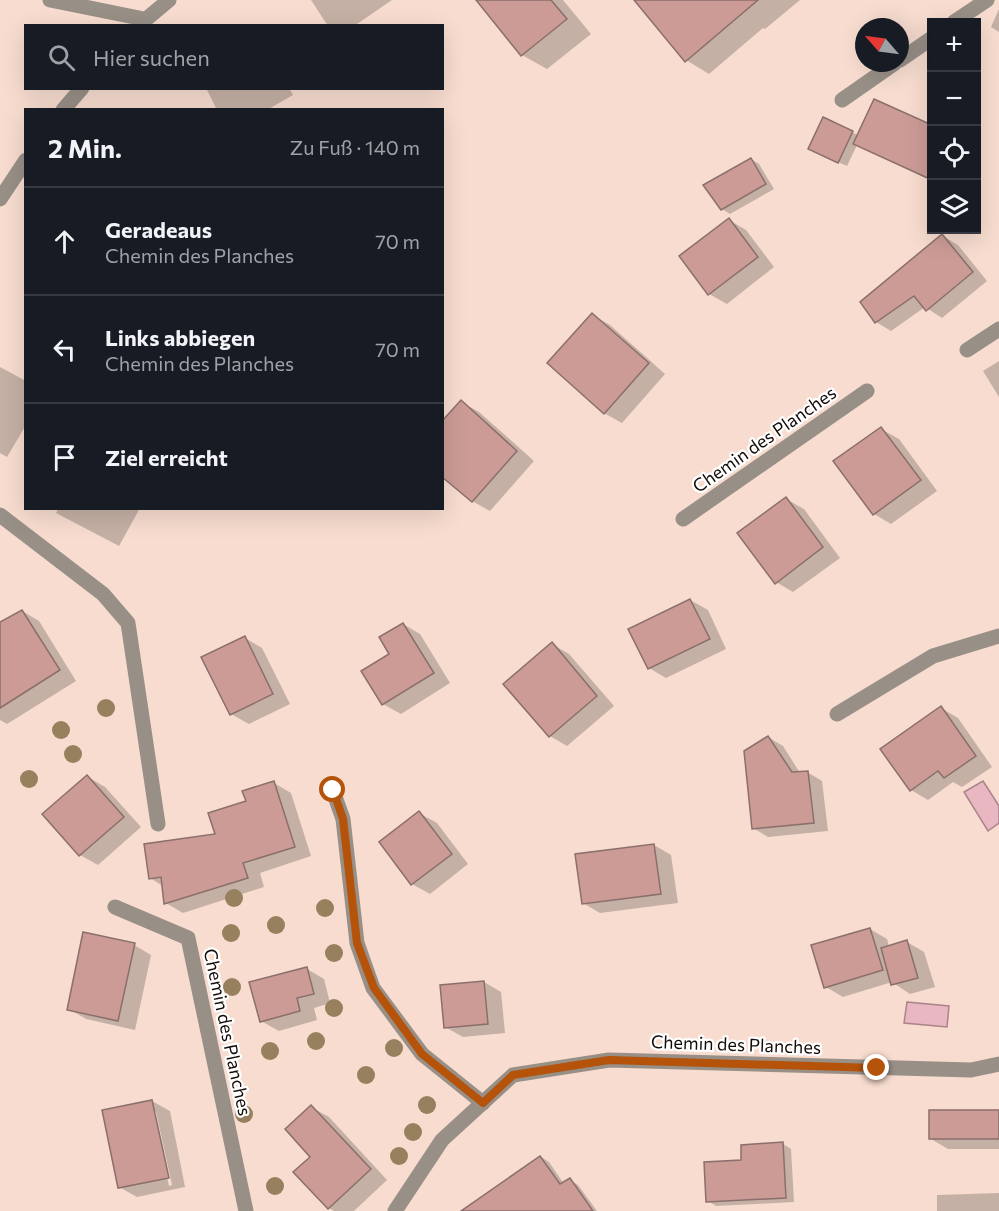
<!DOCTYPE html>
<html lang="de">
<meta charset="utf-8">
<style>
:root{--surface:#171b24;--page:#20242c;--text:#f1f3f6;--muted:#9ea1a6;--line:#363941}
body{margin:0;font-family:Commissioner,sans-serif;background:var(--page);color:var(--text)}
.controls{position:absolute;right:18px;top:18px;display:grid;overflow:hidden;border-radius:0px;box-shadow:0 6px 24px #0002}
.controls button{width:54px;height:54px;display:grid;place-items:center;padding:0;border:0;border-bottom:2px solid var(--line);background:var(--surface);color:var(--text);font:30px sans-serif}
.compass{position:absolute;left:855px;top:18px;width:54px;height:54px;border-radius:50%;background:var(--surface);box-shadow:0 6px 24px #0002;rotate:298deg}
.stop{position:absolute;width:18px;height:18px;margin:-14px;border:4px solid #b45309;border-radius:50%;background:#fff}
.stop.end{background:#b45309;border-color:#fff;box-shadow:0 2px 6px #0008}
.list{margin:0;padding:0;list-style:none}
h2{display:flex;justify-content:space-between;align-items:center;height:78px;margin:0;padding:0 24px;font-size:26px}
h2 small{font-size:20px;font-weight:400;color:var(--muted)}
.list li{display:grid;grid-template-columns:39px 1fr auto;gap:18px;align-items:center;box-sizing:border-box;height:108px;padding:0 24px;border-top:2px solid var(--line)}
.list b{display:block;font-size:22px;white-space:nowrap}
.list p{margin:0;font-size:20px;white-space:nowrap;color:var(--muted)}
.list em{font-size:20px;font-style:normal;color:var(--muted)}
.icon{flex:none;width:33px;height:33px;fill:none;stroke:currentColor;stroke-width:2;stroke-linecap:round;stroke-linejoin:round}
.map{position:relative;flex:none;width:999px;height:1211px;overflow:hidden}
.search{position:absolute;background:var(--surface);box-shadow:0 6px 24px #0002;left:24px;top:24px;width:420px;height:66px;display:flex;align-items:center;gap:15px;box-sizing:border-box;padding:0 21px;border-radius:0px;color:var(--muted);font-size:22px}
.panel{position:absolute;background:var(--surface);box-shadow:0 6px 24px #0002;left:24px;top:108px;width:420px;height:402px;border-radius:0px}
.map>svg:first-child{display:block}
.water{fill:#e9b7c2;stroke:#a9848a;stroke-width:1.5}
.shadow{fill:#0003;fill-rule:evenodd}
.building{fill:#cc9b96;stroke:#8a6f6c;stroke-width:1.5}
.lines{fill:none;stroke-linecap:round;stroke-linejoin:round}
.minor{stroke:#988f87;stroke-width:15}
.tree{fill:#96805d}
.route{stroke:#b45309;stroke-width:8}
.labels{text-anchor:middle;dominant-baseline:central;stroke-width:4.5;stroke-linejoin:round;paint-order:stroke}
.street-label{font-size:18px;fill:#140c08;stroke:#fff}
</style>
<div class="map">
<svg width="999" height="1211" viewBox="0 0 999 1211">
<rect width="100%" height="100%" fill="#f7dccf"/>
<!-- water -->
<g class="water">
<polygon points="983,781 999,806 999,823 988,831 964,792"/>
<polygon points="907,1002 949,1006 947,1027 904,1023"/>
</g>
<!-- shadow -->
<g class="shadow">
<polygon points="311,0 392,0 354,26 330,26 326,23"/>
<polygon points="478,0 563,0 591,34 547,69 522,55"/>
<polygon points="656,0 800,0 765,29 763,28 709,74 686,60"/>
<polygon points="999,9 999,32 991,27"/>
<polygon points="206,88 289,88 293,95 267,110 217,110"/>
<polygon points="932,126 932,181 857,145 847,166 818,153 852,132 859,136"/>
<polygon points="751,159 759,164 774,189 730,214 722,209"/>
<polygon points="729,220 746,230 774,267 727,304 709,294"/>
<polygon points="943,236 958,245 987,281 942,318 925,307 891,331 876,322"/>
<polygon points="592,315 610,325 665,374 622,423 604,413"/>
<polygon points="999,361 999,397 983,371"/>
<polygon points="0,367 26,381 26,425 7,457 0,453"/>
<polygon points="461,402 479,412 534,461 490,511 472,501"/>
<polygon points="881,429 899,439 937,491 891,524 874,514"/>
<polygon points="786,499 804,509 840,558 793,592 776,582"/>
<polygon points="59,508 140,508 119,546 56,513"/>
<polygon points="690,600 708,610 726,649 666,678 649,668"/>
<polygon points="22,611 39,621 76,681 7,724 0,720 0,624"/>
<polygon points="403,624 420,634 450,683 401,714 383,704 392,654"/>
<polygon points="245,638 262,648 290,704 249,724 231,714"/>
<polygon points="552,644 569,654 614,706 567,746 550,736"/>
<polygon points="941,708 958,718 992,767 962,787 953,782 928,800 911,790"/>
<polygon points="768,737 783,746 800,773 807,772 822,781 828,831 768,837 753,828"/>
<polygon points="88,777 105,787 141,827 98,865 80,855"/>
<polygon points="274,783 291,793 311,856 260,873 264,887 183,913 166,903 163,886 150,878 217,836 248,802"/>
<polygon points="419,813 437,823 468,864 430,894 412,884 381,842"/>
<polygon points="654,845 671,855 678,903 600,913 583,903"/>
<polygon points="870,929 887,939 889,947 907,942 924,952 935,987 910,994 892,982 843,997 826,987"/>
<polygon points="134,945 151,955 135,1030 86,1019 69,1009"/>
<polygon points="307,969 324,979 330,1003 314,1008 317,1020 279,1031 261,1021"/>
<polygon points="484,982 501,992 505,1033 463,1037 445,1027"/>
<path d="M152,1101L170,1111L185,1187L137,1197L119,1187ZM153,1112H156L172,1185L169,1186Z"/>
<polygon points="311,1107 329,1117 387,1180 354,1211 334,1211 329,1208 296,1172 313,1157"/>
<polygon points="999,1111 999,1149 948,1149 931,1139"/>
<polygon points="783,1144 791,1149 794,1202 716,1206 708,1201"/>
<polygon points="541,1157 549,1162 564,1184 570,1180 578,1185 597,1211 469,1211"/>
<polygon points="999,1193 999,1211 937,1211 937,1195"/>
</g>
<!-- building -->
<g class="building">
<polygon points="476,0 551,0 567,19 521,56"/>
<polygon points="634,0 758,0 685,62"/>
<polygon points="874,99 932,125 932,180 853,144"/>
<polygon points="823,117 853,131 838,163 808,149"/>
<polygon points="751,158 766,184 721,210 703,185"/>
<polygon points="729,218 758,257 708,295 679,256"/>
<polygon points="942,234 973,272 926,311 914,296 875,323 860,302"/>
<polygon points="592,313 649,363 604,414 547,363"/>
<polygon points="461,400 517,451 472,502 442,477 442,421"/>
<polygon points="881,427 921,480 873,515 833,461"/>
<polygon points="786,497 823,547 775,584 737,533"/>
<polygon points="690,599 710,639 648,669 628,629"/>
<polygon points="22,610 60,670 0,708 0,622"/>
<polygon points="403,623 434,673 382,705 361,671 389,654 379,637"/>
<polygon points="245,636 273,694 230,715 201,657"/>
<polygon points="552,642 597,696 549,737 503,684"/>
<polygon points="941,706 976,756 944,778 938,771 910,791 880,749"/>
<polygon points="768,736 792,772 808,771 814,823 752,829 744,751"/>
<polygon points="87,775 124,817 79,856 42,814"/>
<polygon points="274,781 295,847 243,863 248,878 164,904 161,877 149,879 144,844 215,834 208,813 246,801 242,791"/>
<polygon points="419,811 452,854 411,885 379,842"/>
<polygon points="654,844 661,894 582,904 575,854"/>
<polygon points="870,928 883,970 824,988 811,945"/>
<polygon points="83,932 135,943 118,1021 67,1010"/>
<polygon points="907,940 918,978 891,985 881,948"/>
<polygon points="307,967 314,994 297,998 300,1011 260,1022 249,982"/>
<polygon points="484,981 488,1024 444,1028 440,985"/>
<polygon points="152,1100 169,1178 118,1188 102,1110"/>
<polygon points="311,1105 371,1169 328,1209 293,1172 310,1157 285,1129"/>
<rect x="929" y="1110" width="70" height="29"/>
<polygon points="783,1142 786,1198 706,1202 704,1162 741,1160 741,1145"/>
<polygon points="540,1156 560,1184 570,1178 593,1211 461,1211"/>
</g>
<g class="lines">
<!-- minor -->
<g class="minor">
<polyline points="50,0 144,19"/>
<polyline points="954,22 987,0"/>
<polyline points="138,26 169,0"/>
<polyline points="900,60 932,38"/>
<polyline points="842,100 895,63"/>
<polyline points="63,110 82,88"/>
<polyline points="0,199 26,160"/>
<polyline points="967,350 999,329"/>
<polyline points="0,515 103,594 128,623 158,824"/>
<polyline points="683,519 867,391"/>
<polyline points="837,714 933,656 999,636"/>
<polyline points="333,791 343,819 357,943 373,988 422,1054 483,1103"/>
<polyline points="115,907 188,938 246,1211"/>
<polyline points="395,1211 442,1140 513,1075 609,1060 971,1070 999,1064"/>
</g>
</g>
<!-- trees -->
<g class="tree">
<circle cx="106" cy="708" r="9"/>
<circle cx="61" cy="730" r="9"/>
<circle cx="73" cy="754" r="9"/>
<circle cx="29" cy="779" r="9"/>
<circle cx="234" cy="898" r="9"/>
<circle cx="325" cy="908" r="9"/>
<circle cx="276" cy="925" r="9"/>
<circle cx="231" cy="933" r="9"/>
<circle cx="334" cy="953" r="9"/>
<circle cx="232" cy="987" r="9"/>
<circle cx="334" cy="1008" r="9"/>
<circle cx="316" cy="1041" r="9"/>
<circle cx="394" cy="1048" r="9"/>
<circle cx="270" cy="1051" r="9"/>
<circle cx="366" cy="1075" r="9"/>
<circle cx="427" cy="1105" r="9"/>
<circle cx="244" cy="1114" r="9"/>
<circle cx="413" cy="1132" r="9"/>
<circle cx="399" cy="1156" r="9"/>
<circle cx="275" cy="1186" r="9"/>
</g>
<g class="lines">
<!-- route -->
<polyline class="route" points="333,790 343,819 357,943 374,988 422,1054 483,1103 513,1075 609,1060 877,1068"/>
</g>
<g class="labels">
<!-- street labels -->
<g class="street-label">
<text transform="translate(764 439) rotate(-35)">Chemin des Planches</text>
<text transform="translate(228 1032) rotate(78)">Chemin des Planches</text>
<text transform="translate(736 1044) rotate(2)">Chemin des Planches</text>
</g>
</g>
</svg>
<div class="controls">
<button>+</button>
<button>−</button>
<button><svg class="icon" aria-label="locate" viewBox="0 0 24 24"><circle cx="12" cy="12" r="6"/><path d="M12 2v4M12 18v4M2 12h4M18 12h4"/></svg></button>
<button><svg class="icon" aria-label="layers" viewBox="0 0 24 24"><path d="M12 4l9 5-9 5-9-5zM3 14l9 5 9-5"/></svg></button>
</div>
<svg class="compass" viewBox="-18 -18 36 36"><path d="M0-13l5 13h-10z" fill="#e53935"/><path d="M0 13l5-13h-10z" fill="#9ea1a6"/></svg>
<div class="stop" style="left:333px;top:790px"></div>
<div class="stop end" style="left:877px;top:1068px"></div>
<div class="search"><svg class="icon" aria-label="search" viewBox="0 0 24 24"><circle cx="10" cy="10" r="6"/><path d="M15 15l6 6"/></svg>Hier suchen</div>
<section class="panel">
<h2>2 Min.<small>Zu Fuß · 140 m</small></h2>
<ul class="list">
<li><svg class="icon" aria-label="ahead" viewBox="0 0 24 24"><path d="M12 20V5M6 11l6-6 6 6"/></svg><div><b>Geradeaus</b><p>Chemin des Planches</p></div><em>70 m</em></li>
<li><svg class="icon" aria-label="left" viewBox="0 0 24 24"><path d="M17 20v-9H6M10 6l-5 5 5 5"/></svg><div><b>Links abbiegen</b><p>Chemin des Planches</p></div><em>70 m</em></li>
<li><svg class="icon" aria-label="arrive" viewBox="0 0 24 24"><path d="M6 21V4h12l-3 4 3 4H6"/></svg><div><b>Ziel erreicht</b></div></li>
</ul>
</section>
</div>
